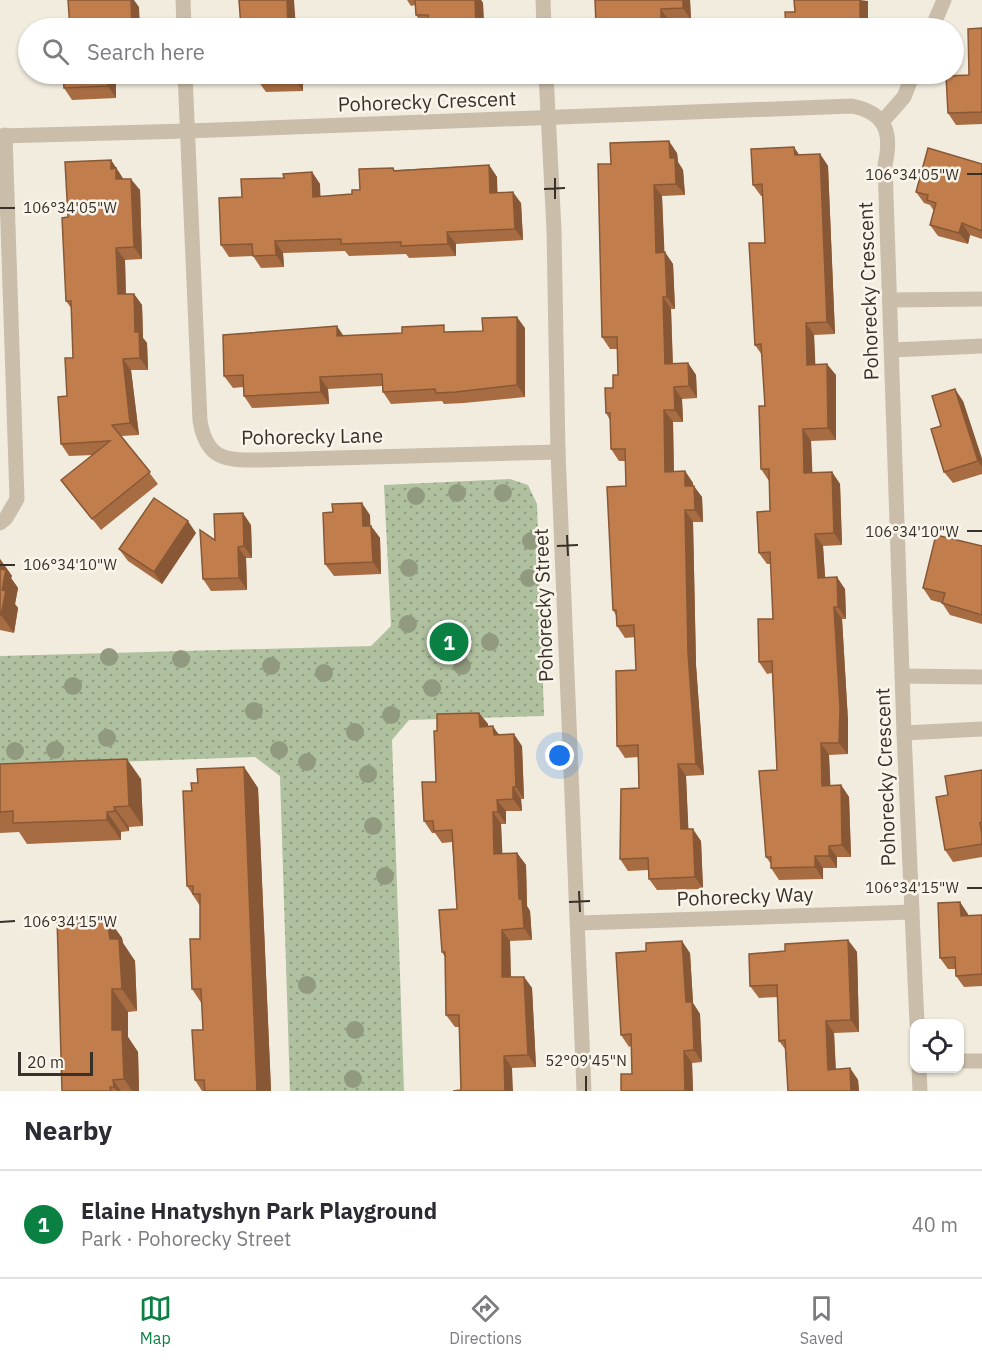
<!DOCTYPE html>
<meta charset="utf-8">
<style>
:root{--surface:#fff;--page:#f7f7f7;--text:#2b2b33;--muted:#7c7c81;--line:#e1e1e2;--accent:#0b8043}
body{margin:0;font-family:"IBM Plex Sans",sans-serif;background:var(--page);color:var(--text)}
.controls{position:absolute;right:18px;bottom:18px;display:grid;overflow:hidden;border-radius:12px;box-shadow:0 2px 4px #0004}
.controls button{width:54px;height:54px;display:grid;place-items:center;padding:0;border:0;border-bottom:2px solid var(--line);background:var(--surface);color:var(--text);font:30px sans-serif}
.scale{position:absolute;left:18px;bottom:15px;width:75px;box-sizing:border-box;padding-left:6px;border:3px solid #38312a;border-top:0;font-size:16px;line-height:21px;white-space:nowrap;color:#38312a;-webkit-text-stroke:4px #faf5eb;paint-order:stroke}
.you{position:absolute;left:560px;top:756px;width:21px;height:21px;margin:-15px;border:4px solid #fff;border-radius:50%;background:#1a73e8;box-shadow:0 0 0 9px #1a73e833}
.badge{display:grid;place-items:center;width:39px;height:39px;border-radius:50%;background:var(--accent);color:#fff;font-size:20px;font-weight:700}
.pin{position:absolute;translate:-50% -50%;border:3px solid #fff;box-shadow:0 2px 6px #0006}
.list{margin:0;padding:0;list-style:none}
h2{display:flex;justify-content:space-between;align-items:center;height:78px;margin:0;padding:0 24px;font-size:26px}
h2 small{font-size:20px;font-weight:400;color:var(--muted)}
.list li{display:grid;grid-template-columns:39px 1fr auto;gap:18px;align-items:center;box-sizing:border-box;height:108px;padding:0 24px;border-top:2px solid var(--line)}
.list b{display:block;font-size:22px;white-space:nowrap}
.list p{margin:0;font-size:20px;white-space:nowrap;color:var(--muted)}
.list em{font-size:20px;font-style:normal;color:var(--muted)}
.icon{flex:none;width:33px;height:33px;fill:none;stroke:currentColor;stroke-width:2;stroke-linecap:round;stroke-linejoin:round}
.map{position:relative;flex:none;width:982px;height:1091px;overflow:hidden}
.search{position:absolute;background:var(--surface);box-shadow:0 2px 4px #0004;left:18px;right:18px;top:18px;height:66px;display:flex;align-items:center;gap:15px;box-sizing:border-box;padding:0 21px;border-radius:33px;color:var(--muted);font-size:22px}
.sheet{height:186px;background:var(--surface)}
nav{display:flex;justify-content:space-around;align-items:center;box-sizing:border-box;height:84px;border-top:2px solid var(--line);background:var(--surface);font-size:16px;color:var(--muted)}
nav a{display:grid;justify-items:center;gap:3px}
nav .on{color:var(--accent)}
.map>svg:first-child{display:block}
.park{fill:url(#park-dots)}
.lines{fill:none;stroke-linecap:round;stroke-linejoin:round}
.minor{stroke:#cabeab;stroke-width:15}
.tree{fill:#919a7e}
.wall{fill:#a76c42}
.shaded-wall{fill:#885836}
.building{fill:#c27d4d;stroke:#885836;stroke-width:1.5}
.ticks{fill:none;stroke:#38312a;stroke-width:2}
.labels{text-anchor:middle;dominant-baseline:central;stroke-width:5;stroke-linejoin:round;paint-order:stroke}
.street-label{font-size:20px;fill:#38312a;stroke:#faf5eb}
.ticks-label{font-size:15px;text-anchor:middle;fill:#38312a;stroke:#faf5eb;stroke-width:5;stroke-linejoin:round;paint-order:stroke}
</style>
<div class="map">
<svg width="982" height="1091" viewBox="0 0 982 1091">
<defs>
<pattern id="park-dots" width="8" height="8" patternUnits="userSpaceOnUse" patternTransform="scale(1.5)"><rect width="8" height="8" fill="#b0c19f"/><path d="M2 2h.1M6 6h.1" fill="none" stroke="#909d82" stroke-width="1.8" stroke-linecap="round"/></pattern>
</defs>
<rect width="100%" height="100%" fill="#f2ecdf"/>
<!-- park -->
<polygon class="park" points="510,479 528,485 537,504 544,716 409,720 392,740 404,1091 290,1091 280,776 255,757 0,766 0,656 371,646 391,626 384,485"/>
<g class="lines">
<!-- minor -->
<g class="minor">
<polyline points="183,0 184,28"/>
<polyline points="543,0 544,28"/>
<polyline points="932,28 944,0"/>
<path d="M185,74L200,421C207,461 226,460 262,460L558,452"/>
<polyline points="546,74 554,230 558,452 584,1091"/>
<polyline points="882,122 904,97 913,74"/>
<path d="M0,136L187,131L852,106C887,113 892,134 885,165L904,733L917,1024"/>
<polyline points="891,300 982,299"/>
<polyline points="892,350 982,346"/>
<polyline points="0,523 6,518 17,499 5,135"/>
<polyline points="902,676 982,677"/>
<polyline points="904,733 982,729"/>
<polyline points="579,923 912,912"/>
<polyline points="960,1061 982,1061"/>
<polyline points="919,1068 920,1091"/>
</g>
</g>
<!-- trees -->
<g class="tree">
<circle cx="457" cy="493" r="9"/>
<circle cx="503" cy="493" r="9"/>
<circle cx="416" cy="496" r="9"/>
<circle cx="531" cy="541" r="9"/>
<circle cx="409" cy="568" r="9"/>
<circle cx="529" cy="578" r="9"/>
<circle cx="408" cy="624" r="9"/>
<circle cx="490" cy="642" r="9"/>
<circle cx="109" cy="657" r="9"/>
<circle cx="181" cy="659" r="9"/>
<circle cx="271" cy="666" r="9"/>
<circle cx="462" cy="666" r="9"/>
<circle cx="324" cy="673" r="9"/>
<circle cx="73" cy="686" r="9"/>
<circle cx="432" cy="688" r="9"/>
<circle cx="254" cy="711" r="9"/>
<circle cx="391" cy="715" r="9"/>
<circle cx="355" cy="732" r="9"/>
<circle cx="107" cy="738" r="9"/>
<circle cx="55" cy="750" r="9"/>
<circle cx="279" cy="750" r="9"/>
<circle cx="15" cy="751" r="9"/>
<circle cx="307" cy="762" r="9"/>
<circle cx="368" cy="774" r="9"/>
<circle cx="373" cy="826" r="9"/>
<circle cx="385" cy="876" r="9"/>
<circle cx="307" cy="985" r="9"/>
<circle cx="355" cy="1030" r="9"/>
<circle cx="353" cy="1079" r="9"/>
</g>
<!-- wall -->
<g class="wall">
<polygon points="407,0 481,0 483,3 484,25 491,25 494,28 429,28 429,27 424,27 416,15 415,5 411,6"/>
<polygon points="690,0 691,20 669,21 669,28 591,28 596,24"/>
<polygon points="982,28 982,124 956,125 948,113 969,75"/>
<polygon points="63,74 137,74 137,75 116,76 116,98 72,100 64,88"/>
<polygon points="248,74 303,74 303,91 266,92 258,81 258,78 252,78"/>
<polygon points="433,74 476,74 476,79 438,81"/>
<polygon points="619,74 670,74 671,80 624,81"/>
<polygon points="792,74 847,74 847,75 795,77"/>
<polygon points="677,153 678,162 683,170 685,195 662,196 664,252 673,264 675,309 671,309 673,364 688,363 696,375 697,398 682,399 683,422 673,422 674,472 685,471 693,483 693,486 702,497 703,522 693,522 696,665 704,775 686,776 688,829 701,841 703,889 657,890 649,879 648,870 628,871 620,859 639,788 638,757 625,758 617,746 636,670 635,637 625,638 617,626 616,615 613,610 626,486 625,461 619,461 611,449 610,420 606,413 613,388 618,375 617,349 610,349 602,337 611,164"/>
<polygon points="820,154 828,166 835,334 814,335 815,364 836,375 836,440 811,441 812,473 832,472 840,484 842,545 823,546 825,578 845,589 846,619 842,619 848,721 848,754 829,755 830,785 841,785 849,797 851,857 837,857 837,868 823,868 823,879 779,880 771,868 771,864 766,857 777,770 772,673 767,674 759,662 773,619 771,564 767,564 759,553 770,511 769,481 761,469 765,406 762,355 755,345 765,243 763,196 761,196 753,185 800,155"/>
<polygon points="111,160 123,179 140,190 142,259 125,260 126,294 134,294 142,305 143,338 147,343 148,370 131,370 139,435 121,436 158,484 101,530 61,480 93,455 69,456 61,444 67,396 73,358 71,308 66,301 68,217"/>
<polygon points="982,164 982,239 970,235 968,244 938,236 930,225 934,211 930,205 924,203 916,192"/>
<polygon points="489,165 497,177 497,193 521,203 523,240 456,244 456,256 409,258 406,254 349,256 345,251 283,253 284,267 261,268 253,256 229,257 221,245 242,197 284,178 312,172 320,184 320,197 352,194 395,170"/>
<polygon points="525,328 525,397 464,403 444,404 442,401 391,404 383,392 382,386 328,389 329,404 252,408 244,396 243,387 233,388 224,376 344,336 483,331"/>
<polygon points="963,401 982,459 982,474 953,483 944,472 941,426"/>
<polygon points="370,515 370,526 371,526 380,538 381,574 334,576 325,564"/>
<polygon points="251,525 252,558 246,558 247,590 211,591 203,579 215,540"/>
<polygon points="196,533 162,584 128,561 119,549"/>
<polygon points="982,546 982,624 950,615 942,603 931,600 923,588"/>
<polygon points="0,559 12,576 11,578 18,588 15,604 18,608 14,633 0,630"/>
<polygon points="479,713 488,724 488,726 499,734 522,746 524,799 521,799 522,811 506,811 506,824 501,824 502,854 517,853 526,865 527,906 530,911 532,940 510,941 511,977 524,977 532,988 536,1067 512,1068 461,1090 459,1027 455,1027 446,1015 445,957 442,952 457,909 452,842 442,843 435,833 432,833 424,821 436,782 437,731"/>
<polygon points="0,764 141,779 143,826 129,827 129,831 121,832 121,840 27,844 19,832 0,833"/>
<polygon points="244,767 258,788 271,1091 202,1091 195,1080 203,1030 202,1004 192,989 200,939 200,906 187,886 192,791 198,783"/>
<polygon points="982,770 982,857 953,862 945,850 948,795"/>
<polygon points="960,902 968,915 982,915 982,986 964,987 956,976 956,969 948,969 940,958"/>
<polygon points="106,916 122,938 123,943 135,961 137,1011 128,1012 127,1030 128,1037 138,1052 139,1091 62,1091"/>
<polygon points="848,940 857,952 859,1032 834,1033 836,1069 850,1068 858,1080 859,1091 788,1091 785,1049 779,1041 778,997 759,998 750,986 785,951"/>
<polygon points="690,953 693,1003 700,1014 702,1062 692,1063 693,1091 621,1091 632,1074 631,1046 629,1047 621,1035"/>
</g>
<!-- shaded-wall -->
<g class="shaded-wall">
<polygon points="131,0 134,0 139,7 140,28 132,28"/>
<polygon points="287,0 294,0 296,28 288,28"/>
<polygon points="475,0 481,0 483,3 484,28 476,25"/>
<polygon points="683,0 690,0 691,20 683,8"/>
<polygon points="860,0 868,1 868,28 860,28"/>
<polygon points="661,9 669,21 669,28 661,28"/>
<polygon points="108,74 114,74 116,76 116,98 108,86"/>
<polygon points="295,74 303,74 303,91 295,80"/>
<polygon points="472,74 476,74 476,79"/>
<polygon points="666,74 670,74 671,80"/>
<polygon points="669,141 677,153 678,162 683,170 685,195 676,184 670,158"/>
<polygon points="794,147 802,159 795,155"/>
<polygon points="820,154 828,166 835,334 827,322"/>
<polygon points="111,160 119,172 124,180 116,179 111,169"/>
<polygon points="489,165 497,177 498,205 490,193"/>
<polygon points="312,172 320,184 321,209 313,197"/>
<polygon points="131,179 140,190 142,259 134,247"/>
<polygon points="654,185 662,196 665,264 656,253"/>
<polygon points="513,192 521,203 523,240 515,229"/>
<polygon points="962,223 970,235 968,244 959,233"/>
<polygon points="447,232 456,244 456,256 448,244"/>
<polygon points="275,241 283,253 284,267 276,255"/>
<polygon points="116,248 125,260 126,306 118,294"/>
<polygon points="665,252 673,264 675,309 667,297"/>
<polygon points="134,294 142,305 143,338 147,343 148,370 140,358 135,332"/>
<polygon points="663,297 671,309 673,376 665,364"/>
<polygon points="517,317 525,328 525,397 517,385"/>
<polygon points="806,323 814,335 816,377 807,365"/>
<polygon points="337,326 345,338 337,336"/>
<polygon points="123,359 131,370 139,435 130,423"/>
<polygon points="688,363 696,375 697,398 689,386"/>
<polygon points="827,364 836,375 836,440 828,428"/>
<polygon points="320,377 328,389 329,404 321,392"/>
<polygon points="674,387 682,399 683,422 675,410"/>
<polygon points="955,389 963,401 982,459 982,467 978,461"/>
<polygon points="664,410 673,422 674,484 665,472"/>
<polygon points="803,429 811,441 813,485 804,473"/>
<polygon points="685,471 693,483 694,498 685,486"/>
<polygon points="832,472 840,484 842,545 834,533"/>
<polygon points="694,486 702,497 703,522 695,510"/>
<polygon points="362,503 370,515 371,538 363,526"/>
<polygon points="685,510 693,522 696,665 704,775 696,764 688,653"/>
<polygon points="243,513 251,525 252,558 244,546"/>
<polygon points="188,521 196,533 162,584 154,572"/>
<polygon points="371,526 380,538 381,574 373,562"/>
<polygon points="815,534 823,546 826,590 818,578"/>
<polygon points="238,547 246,558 247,590 239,578"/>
<polygon points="0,559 12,576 11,578 18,588 15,604 18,608 14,633 1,615 2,590 0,573"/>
<polygon points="837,577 845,589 846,619 838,607"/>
<polygon points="834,607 842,619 848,721 848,754 839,743"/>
<polygon points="479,713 488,724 488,738 480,727"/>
<polygon points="493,726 501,738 494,735"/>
<polygon points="514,734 522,746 524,799 516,787"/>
<polygon points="821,743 829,755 831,797 822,786"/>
<polygon points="127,759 141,779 143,826 129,806"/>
<polygon points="678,764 686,776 689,841 681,829"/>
<polygon points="244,767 258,788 271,1091 257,1091"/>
<polygon points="841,785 849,797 851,857 842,845"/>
<polygon points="513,787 521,799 522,811 513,799"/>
<polygon points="497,800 506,811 506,824 498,812"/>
<polygon points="114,807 129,827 129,831 115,811"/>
<polygon points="107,812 121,832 121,840 107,820"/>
<polygon points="493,812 501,824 503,866 494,854"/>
<polygon points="693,829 701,841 703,889 695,877"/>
<polygon points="829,846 837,857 837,868 829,856"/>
<polygon points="517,853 526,865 527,906 530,911 532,940 524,928 519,899"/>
<polygon points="815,856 823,868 823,879 815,867"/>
<polygon points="960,902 968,914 969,927 961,916"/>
<polygon points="106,916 122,938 123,943 135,961 137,1011 122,989 110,939"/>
<polygon points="502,930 510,941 511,989 502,977"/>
<polygon points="848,940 857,952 859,1032 851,1020"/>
<polygon points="682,941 690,953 693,1003 700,1014 702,1062 694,1050 686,1002"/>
<polygon points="524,977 532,988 536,1067 528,1055"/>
<polygon points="112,989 128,1012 128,1037 138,1052 139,1091 132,1091 124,1079 112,1030"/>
<polygon points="826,1021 834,1033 836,1082 828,1070"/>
<polygon points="684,1051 692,1063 693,1091 685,1091"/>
<polygon points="504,1056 512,1068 513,1091 505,1091"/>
<polygon points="850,1068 858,1080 859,1091 851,1091"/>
<polygon points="113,1080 121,1091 117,1091 114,1087"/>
</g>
<!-- building -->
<g class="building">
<polygon points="68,0 131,0 132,28 70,28"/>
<polygon points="239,0 287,0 288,28 241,28"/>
<polygon points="415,0 475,0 476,25 491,25 491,28 429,28 428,15 416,15"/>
<polygon points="595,0 683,0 683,8 661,9 661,28 591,28 591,24 596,24"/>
<polygon points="794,0 860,0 860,28 786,28 785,12 795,12"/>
<polygon points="982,28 982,112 948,113 946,76 969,75 968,29"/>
<polygon points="63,74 108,74 108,86 64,88"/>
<polygon points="258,74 295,74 295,80 258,81"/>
<polygon points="669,141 670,158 675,158 676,184 654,185 656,253 665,252 667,297 663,297 665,364 688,363 689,386 674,387 675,410 664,410 665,472 685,471 685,486 694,486 695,510 685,510 688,653 696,764 678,764 681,829 693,829 695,877 649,879 648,858 620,859 621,789 639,788 638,745 617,746 616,671 636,670 634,625 617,626 616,610 613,610 607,487 626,486 625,449 611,449 610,413 606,413 605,388 613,388 613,375 618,375 617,337 602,337 598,164 611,164 610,143"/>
<polygon points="794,147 795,155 820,154 827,322 806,323 807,365 827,364 828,428 803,429 804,473 832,472 834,533 815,534 818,578 837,577 838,607 834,607 840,709 839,743 821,743 822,786 841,785 842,845 829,846 829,856 815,856 815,867 771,868 771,857 766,857 759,771 777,770 772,661 759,662 758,619 773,619 770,552 759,553 757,512 770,511 769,469 761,469 759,406 765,406 761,344 755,345 749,243 765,243 762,184 753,185 751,149"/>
<polygon points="928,148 982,164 982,231 962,223 959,233 930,225 936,203 927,200 928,195 916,192"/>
<polygon points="111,160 111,169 116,168 116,179 131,179 134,247 116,248 118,294 134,294 135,332 139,332 140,358 123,359 130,423 112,425 150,472 92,519 61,480 110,441 61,444 58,397 67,396 65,358 73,358 71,301 66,301 62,218 68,217 65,162"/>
<polygon points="489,165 490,193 513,192 515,229 447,232 448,244 401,246 401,242 341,244 341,239 275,241 276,255 253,256 252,244 221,245 219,198 242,197 241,179 284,178 283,174 312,172 313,197 352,194 352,190 360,190 359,169 393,168 394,171"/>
<polygon points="517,317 517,385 456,392 436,393 435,389 383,392 382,374 320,377 321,392 244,396 243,375 224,376 223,335 337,326 337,336 402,333 402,327 444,325 444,332 483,331 482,318"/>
<polygon points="955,389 978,461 944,472 931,429 941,426 932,396"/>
<polygon points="154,498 188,521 154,572 119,549"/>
<polygon points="362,503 363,526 371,526 373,562 325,564 323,513 333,512 332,504"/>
<polygon points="243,513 244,546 238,547 239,578 203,579 200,530 215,540 214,514"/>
<polygon points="936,535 982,546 982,615 942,603 945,593 923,588"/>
<polygon points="0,569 6,570 2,590 6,591 1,615 0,615"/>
<polygon points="479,713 480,727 493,726 494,735 514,734 516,787 513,787 513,799 497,800 498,812 493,812 494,854 517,853 519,899 522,899 524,928 502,930 502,977 524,977 528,1055 504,1056 505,1091 453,1091 461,1090 459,1015 446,1015 445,952 442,952 439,910 457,909 452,830 434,831 433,821 424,821 422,782 436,782 434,731 437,731 437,714"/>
<polygon points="127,759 129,806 114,807 115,811 107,812 107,820 13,823 13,811 0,812 0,764"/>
<polygon points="244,767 257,1091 205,1091 204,1080 195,1080 192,1030 203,1030 201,989 192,989 190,939 200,939 200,894 193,894 193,886 187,886 183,791 192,791 191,783 198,783 197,769"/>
<polygon points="982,770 982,822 980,823 982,834 982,844 945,850 936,797 948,795 945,776"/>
<polygon points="960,902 961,916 982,915 982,974 956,976 955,957 940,958 938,903"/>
<polygon points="106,916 110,939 119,939 122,989 112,989 112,1030 122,1030 124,1079 113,1080 114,1087 110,1087 111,1091 62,1091 57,918"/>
<polygon points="848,940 851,1020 826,1021 828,1070 850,1068 851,1091 788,1091 785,1040 779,1041 777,985 750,986 749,954 785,951 785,944"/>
<polygon points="682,941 686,1002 692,1002 694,1050 684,1051 685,1091 621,1091 621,1074 632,1074 631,1034 621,1035 616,953 646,951 646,943"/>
</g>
<!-- ticks -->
<path class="ticks" d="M967,174H982M555,178V199M544,189L565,188M0,208H15M967,531H982M567,535L568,556M557,546L578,545M0,565H15M967,888H982M579,891L580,912M569,902L590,901M0,922L15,921M586,1076V1091"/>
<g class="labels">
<!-- street labels -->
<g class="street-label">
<text transform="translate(427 101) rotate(-2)">Pohorecky Crescent</text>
<text transform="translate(868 291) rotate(-92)">Pohorecky Crescent</text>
<text transform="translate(312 436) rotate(-1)">Pohorecky Lane</text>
<text transform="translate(543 605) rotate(-92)">Pohorecky Street</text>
<text transform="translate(885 777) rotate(-92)">Pohorecky Crescent</text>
<text transform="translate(745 896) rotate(-2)">Pohorecky Way</text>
</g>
</g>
<g class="ticks-label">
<text x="912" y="180">106°34'05"W</text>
<text x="70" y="213">106°34'05"W</text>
<text x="912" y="537">106°34'10"W</text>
<text x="70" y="570">106°34'10"W</text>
<text x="912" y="893">106°34'15"W</text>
<text x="70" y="927">106°34'15"W</text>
<text x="586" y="1066">52°09'45"N</text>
</g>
</svg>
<div class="controls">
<button><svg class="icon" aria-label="locate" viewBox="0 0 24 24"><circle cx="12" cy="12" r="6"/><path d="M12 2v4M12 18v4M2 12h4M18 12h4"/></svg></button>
</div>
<div class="scale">20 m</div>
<div class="you"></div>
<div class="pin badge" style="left:449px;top:642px">1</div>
<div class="search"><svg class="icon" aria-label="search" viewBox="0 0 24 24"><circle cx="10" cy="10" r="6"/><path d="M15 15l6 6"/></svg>Search here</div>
</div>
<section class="sheet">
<h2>Nearby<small></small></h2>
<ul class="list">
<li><span class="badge">1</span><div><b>Elaine Hnatyshyn Park Playground</b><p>Park · Pohorecky Street</p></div><em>40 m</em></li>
</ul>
</section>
<nav>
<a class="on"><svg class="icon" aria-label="map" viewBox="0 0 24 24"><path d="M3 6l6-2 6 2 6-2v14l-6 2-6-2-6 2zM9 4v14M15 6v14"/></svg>Map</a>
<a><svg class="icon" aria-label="directions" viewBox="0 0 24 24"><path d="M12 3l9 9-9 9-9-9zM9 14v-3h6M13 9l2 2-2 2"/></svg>Directions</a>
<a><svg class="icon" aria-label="saved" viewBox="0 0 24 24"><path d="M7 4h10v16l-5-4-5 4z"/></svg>Saved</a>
</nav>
